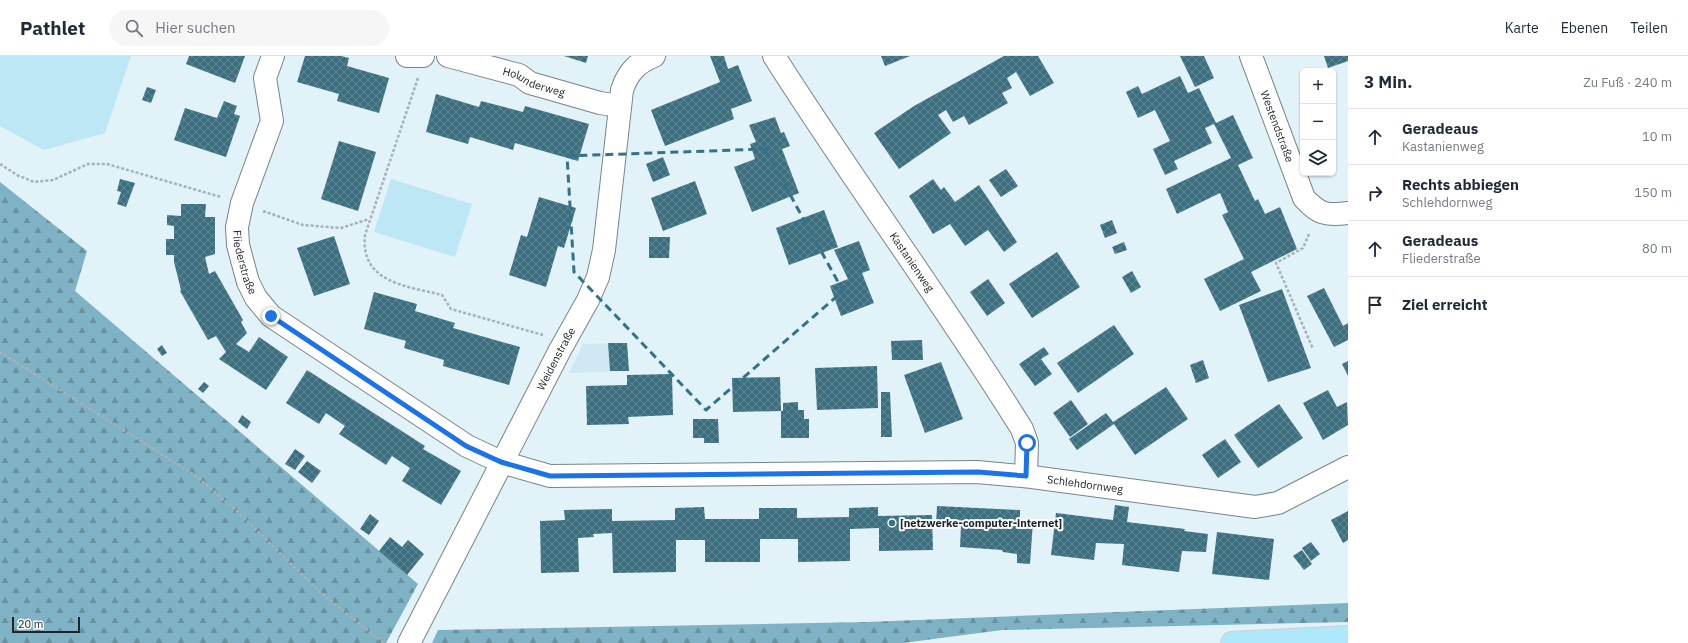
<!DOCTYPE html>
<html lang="de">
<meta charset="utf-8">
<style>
:root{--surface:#fff;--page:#f6f6f7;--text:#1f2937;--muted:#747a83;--line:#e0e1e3}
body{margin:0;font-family:"IBM Plex Sans",sans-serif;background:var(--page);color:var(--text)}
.controls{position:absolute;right:12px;top:12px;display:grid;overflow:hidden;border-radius:6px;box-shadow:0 1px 3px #0004}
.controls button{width:36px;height:36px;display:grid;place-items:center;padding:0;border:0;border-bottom:1px solid var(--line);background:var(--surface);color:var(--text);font:20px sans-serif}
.scale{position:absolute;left:12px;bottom:10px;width:68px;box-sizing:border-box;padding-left:4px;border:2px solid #202628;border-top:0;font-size:11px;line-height:14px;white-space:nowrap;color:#202628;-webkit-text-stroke:3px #f9fdfe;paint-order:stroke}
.stop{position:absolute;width:12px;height:12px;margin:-9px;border:3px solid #1a73e8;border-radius:50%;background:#fff}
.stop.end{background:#1a73e8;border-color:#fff;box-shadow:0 1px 4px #0008}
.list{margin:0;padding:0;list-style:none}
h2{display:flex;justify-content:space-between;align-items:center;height:52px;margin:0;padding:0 16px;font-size:17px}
h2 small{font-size:13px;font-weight:400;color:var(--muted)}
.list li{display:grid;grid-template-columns:26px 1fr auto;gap:12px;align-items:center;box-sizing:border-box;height:56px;padding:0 16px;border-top:1px solid var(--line)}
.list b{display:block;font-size:15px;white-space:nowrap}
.list p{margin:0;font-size:13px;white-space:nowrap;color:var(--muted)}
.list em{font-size:13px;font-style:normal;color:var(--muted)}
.icon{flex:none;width:22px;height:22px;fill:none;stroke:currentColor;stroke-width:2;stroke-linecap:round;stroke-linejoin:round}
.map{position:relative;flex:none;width:1348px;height:587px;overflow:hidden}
header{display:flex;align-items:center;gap:24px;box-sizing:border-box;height:56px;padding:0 20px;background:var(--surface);border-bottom:1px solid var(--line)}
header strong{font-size:19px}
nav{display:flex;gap:22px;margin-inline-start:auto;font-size:14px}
.search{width:280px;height:36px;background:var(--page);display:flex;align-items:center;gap:10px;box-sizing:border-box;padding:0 14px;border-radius:22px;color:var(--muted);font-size:15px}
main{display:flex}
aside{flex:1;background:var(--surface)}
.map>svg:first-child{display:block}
.built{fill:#cfe8f1}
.green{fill:#bee7f6}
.forest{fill:url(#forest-firs)}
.building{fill:url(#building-cross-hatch)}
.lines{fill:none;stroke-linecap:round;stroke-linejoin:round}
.minor-casing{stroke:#76858a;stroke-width:24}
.major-casing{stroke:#cecfd0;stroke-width:24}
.path{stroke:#a5b2b7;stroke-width:2.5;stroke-dasharray:3 2;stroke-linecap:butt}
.minor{stroke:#fff;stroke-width:22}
.major{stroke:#b0e8fb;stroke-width:22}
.route{stroke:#1a73e8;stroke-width:5}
.marked{fill:none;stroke:#337387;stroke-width:3;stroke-dasharray:8 5;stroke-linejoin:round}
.poi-dot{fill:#337387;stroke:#f9fdfe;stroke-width:1.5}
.labels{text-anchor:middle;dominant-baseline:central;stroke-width:4;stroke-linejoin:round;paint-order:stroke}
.street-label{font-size:11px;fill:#202628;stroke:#f9fdfe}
.poi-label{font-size:11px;font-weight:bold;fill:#202628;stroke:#f9fdfe;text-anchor:start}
</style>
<header>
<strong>Pathlet</strong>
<div class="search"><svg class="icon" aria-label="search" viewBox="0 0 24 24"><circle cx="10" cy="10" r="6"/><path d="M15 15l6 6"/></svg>Hier suchen</div>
<nav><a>Karte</a><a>Ebenen</a><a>Teilen</a></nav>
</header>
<main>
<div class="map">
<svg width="1348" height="587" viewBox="0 0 1348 587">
<defs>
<pattern id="forest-firs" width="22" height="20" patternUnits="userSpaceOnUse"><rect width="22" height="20" fill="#7eb2c4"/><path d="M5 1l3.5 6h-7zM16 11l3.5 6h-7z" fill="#67919f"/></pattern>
<pattern id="building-cross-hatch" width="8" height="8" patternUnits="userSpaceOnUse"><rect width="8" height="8" fill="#3c7080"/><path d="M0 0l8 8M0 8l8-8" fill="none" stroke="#628793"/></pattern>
</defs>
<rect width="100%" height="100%" fill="#e1f2f8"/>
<!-- built -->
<polygon class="built" points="627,287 629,315 569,317 583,288"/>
<!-- green -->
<g class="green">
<polygon points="0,0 131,0 105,77 44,94 0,70"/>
<polygon points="391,123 472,148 455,201 374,176"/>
</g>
<!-- forest -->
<g class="forest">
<polygon points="0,126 87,195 75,235 418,528 386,587 0,587"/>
<polygon points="1348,547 1348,566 1002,574 903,587 432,587 438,574 867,566"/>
</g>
<!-- building -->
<g class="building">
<polygon points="189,0 245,0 235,27 186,8"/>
<polygon points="305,0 341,0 349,2 347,10 389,22 379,57 337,45 339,38 297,26"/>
<polygon points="564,0 588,0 586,7"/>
<polygon points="710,0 724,0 728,13 738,9 752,45 731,53 734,63 665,90 651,54 720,26"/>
<polygon points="881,0 910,0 885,10"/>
<polygon points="1004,0 1038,0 1054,27 1030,40 1016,16 1007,22 1012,32 1002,37 1008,47 969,69 964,60 953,66 946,54 938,59 951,77 899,113 874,77 914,50"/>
<polygon points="1180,0 1204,0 1214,22 1195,31"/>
<polygon points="1324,0 1348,0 1348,5 1328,12"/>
<polygon points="1180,20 1188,37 1199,32 1216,67 1233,59 1253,102 1238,109 1255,145 1258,143 1265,158 1280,151 1297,193 1251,216 1261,235 1220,255 1204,223 1244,203 1222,159 1228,156 1220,137 1177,158 1166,133 1231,102 1214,68 1205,72 1212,87 1174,105 1178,113 1165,119 1153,93 1170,85 1155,54 1138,62 1126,36 1138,30 1142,38"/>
<polygon points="147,31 156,34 151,47 142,44"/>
<polygon points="436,38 479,51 481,45 523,56 525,50 589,68 578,105 515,87 513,94 470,81 468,88 426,76"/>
<polygon points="224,45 237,50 234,58 240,60 226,101 174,84 185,52 217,62"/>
<polygon points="775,61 781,77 784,76 790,90 782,93 799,137 752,156 734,111 755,103 750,88 756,86 749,69"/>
<polygon points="339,85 376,96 358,155 321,143"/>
<polygon points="663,101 670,119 653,126 646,108"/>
<polygon points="1006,113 1018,130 1001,141 989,124"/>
<polygon points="120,123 135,127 126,151 117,148 121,136 117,135"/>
<polygon points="933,123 941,134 944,131 955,146 979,129 1017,186 1004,196 988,174 965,190 950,168 933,178 909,140"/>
<polygon points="695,125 707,158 663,175 651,142"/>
<polygon points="539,141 576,152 564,192 558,190 546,231 509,219 521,179 527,181"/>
<polygon points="181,148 206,148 205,161 215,161 215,198 205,201 209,218 215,215 243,264 241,266 247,277 236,288 249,296 259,281 288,301 266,334 219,303 226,296 216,280 208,284 180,235 181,234 174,206 174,199 166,199 166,183 174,183 174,170 167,169 167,159 181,160"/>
<polygon points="824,154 838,191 789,209 776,172"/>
<polygon points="1112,164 1117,177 1105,182 1100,169"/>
<polygon points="334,180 350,228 314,240 297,192"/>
<polygon points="649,181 670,181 669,202 649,202"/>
<polygon points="859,185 870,214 862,217 874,247 841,260 830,230 848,223 834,194"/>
<polygon points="1124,186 1127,194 1115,198 1112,191"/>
<polygon points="1057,196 1080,231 1032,262 1009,228"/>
<polygon points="1132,215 1141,231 1131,237 1122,221"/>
<polygon points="988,223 1005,247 987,260 970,236"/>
<polygon points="1324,232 1343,270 1348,267 1348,284 1334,291 1307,240"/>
<polygon points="1282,233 1311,312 1268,326 1239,249"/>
<polygon points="374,236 417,248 415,255 455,267 453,272 520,291 509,329 443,310 444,304 404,292 406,285 364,273"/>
<polygon points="1114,269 1134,298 1078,337 1057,307"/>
<polygon points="922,284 923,304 892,304 891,285"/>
<polygon points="608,287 627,287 629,315 610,315"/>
<polygon points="162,289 167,297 162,300 157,293"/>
<polygon points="1044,291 1049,298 1041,303 1052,318 1035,330 1019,308"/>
<polygon points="1203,304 1209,322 1196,327 1190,309"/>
<polygon points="1348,305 1348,320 1342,308"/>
<polygon points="941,306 963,363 925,377 904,319"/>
<polygon points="877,310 878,352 817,354 815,312"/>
<polygon points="307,314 425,390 423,393 461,415 441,449 402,425 410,412 392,400 386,409 339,378 345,370 326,357 319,368 286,347"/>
<polygon points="672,318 673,359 628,361 629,368 587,369 586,330 627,329 627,319"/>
<polygon points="780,321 781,355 733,356 732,322"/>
<polygon points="204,326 209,330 203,337 198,333"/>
<polygon points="1166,331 1188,363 1135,399 1114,368 1077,394 1069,383 1106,357 1113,366"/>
<polygon points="1328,334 1337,351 1347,346 1348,369 1323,384 1303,347"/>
<polygon points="881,336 890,336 892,381 881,381"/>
<polygon points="1071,344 1088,368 1070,381 1053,357"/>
<polygon points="798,346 798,354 804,354 804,363 809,363 809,382 781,382 781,355 783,355 783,347"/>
<polygon points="1279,348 1303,382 1258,412 1234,379"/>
<polygon points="242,359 251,366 247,373 238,366"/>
<polygon points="693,363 718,363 719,387 704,387 704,382 693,382"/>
<polygon points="1225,383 1241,406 1218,422 1202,399"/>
<polygon points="295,393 305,400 295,414 285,408"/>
<polygon points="307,405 321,415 312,427 298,416"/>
<polygon points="1115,449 1129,451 1127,466 1185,473 1184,475 1208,478 1206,496 1182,495 1179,516 1122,509 1124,488 1096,487 1094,504 1051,499 1056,457 1113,464"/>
<polygon points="937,450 1020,454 1020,464 1033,465 1030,508 1017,507 1017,498 1003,496 1002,494 960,491 961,470 936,469"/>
<polygon points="704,451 705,463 759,463 759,452 797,452 797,462 849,461 849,452 878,451 878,460 932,459 933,494 879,495 879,472 850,473 850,505 798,506 798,483 760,483 760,506 705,506 705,484 676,484 676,516 613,517 612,477 593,478 594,481 578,482 579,516 541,517 540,465 565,464 564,454 612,453 612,465 675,464 675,452"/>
<polygon points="1348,455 1348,484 1343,487 1331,464"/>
<polygon points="370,458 379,465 369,479 360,473"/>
<polygon points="1217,476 1274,483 1269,524 1212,518"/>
<polygon points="390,481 402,491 408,484 424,498 407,519 379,495"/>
<polygon points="1311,486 1320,498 1311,505 1302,492"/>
<polygon points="1302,494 1312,508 1304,514 1293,500"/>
</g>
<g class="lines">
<!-- minor casing -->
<g class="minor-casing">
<g id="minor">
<path id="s1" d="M273,0L265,22L272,65L242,147L237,171L238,189L248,226L256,242L271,260L467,390L501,406L550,420L977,416L1032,421L1255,451L1278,447L1348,411"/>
<polyline points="407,0 423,0"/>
<path id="s2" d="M448,0L519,19L530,27L600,47L620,50"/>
<path id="s3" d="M774,0C854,126 943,246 1022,373L1027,387L1026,420"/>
<path id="s4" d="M1251,0L1304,142C1318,158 1327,160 1348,157"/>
<path id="s5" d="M409,587L560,294L588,244L598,221L604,194L622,34C628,16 637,7 654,0"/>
</g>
</g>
<!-- major casing -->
<g class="major-casing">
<polyline id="major" points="1232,587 1348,581"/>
</g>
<!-- path -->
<g class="path">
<path d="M418,22L365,179C360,227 407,230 442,239L451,253L543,279"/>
<polyline points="0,108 17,119 34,126 53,124 88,108 107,108 221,141"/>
<polyline points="263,155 303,169 341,172 369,163"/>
<polyline points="1309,178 1303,192 1276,207 1313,293"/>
<polyline points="0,296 196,420 238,456 321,537 384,587"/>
</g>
<!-- minor -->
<use href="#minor" class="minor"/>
<!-- major -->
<use href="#major" class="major"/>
</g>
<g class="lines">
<!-- route -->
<polyline class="route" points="271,260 466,390 501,406 550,420 978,416 1026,420 1027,387"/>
</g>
<!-- marked area -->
<path class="marked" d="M765,93L843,235L706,354L574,216L567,100Z"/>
<!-- markers -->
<circle class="poi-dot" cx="892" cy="467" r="4"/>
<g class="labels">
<!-- street labels -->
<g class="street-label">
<text stroke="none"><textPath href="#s2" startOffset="90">Holunderweg</textPath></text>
<text stroke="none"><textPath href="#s4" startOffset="75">Westendstraße</textPath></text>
<text stroke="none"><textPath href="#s1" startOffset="215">Fliederstraße</textPath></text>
<text stroke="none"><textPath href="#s3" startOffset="248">Kastanienweg</textPath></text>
<text stroke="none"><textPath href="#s5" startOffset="320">Weidenstraße</textPath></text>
<text stroke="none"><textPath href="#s1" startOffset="1136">Schlehdornweg</textPath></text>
</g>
<!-- poi labels -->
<g class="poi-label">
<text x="900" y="467">[netzwerke-computer-internet]</text>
</g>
</g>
</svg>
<div class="controls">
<button>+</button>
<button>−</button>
<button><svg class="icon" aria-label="layers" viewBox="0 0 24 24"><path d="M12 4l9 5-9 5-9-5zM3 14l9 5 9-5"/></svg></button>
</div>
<div class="scale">20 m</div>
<div class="stop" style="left:1027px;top:387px"></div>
<div class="stop end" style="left:271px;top:260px"></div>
</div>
<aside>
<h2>3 Min.<small>Zu Fuß · 240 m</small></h2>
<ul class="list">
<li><svg class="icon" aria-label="ahead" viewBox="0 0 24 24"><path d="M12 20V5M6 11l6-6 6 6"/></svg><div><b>Geradeaus</b><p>Kastanienweg</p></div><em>10 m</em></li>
<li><svg class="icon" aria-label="right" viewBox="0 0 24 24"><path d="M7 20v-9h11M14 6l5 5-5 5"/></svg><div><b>Rechts abbiegen</b><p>Schlehdornweg</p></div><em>150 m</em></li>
<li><svg class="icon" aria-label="ahead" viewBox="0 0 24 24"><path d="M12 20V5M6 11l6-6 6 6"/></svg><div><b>Geradeaus</b><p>Fliederstraße</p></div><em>80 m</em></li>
<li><svg class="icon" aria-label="arrive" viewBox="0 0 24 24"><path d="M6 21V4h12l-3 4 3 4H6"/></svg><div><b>Ziel erreicht</b></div></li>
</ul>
</aside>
</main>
